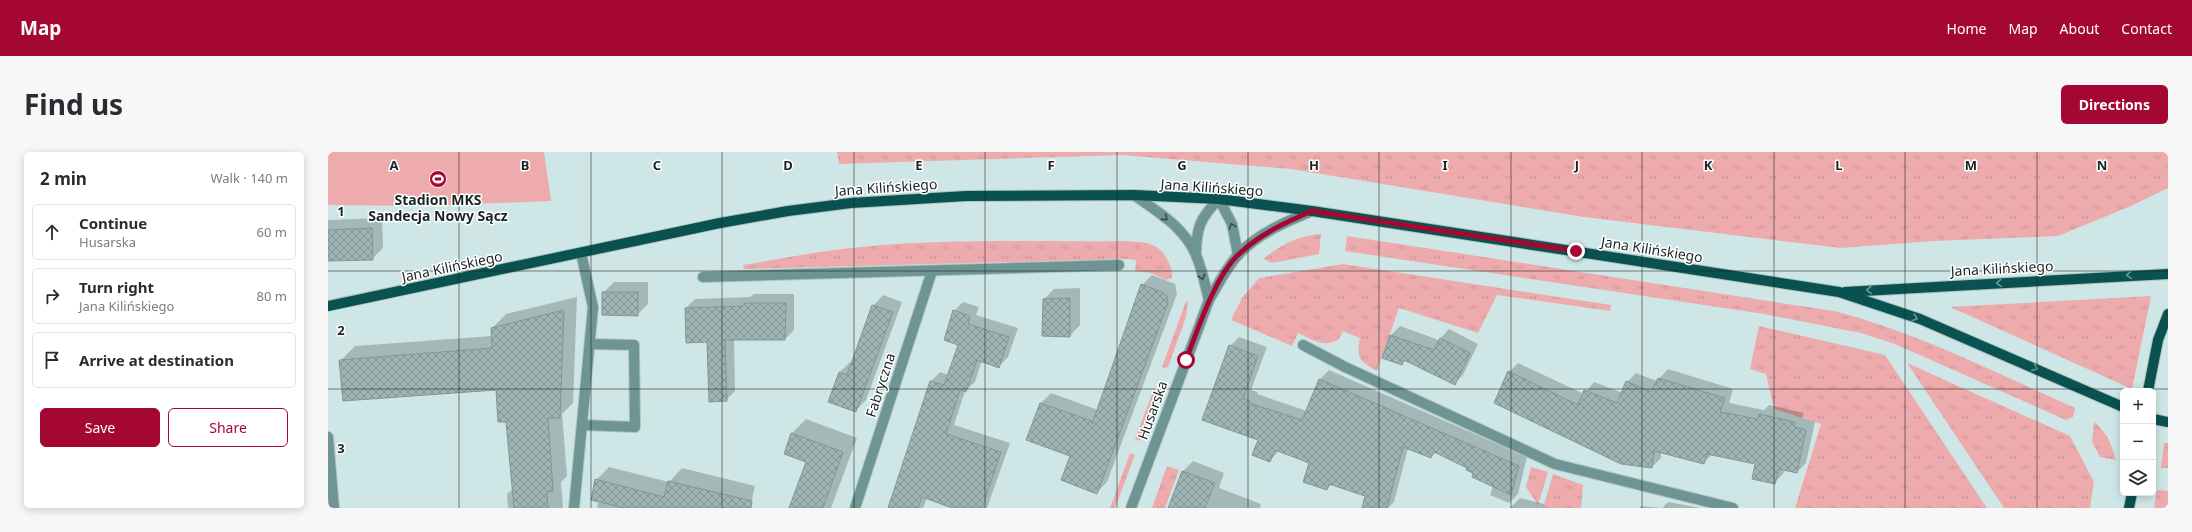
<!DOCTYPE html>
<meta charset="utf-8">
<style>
:root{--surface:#fff;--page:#f7f7f7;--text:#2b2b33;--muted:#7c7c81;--line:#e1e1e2;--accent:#a40832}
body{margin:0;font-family:"Noto Sans",sans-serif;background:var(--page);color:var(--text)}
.controls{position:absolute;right:12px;bottom:12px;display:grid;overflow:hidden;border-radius:6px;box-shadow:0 2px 10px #0003}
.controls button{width:36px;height:36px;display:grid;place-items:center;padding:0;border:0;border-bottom:1px solid var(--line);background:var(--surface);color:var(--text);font:20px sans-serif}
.stop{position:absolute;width:12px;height:12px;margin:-9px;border:3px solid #a40832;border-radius:50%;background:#fff}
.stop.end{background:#a40832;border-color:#fff;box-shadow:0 1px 4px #0008}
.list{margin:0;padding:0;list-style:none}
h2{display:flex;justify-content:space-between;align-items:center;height:52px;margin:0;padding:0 16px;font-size:17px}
h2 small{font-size:13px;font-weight:400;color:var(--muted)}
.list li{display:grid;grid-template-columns:26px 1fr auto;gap:12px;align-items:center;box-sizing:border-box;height:56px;margin:0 8px 8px;padding:0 8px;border:1px solid var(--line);border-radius:6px}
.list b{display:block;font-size:15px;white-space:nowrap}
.list p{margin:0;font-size:13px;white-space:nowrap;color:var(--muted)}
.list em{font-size:13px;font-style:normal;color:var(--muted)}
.actions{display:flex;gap:8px;padding:12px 16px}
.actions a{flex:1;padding:9px 0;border:1px solid var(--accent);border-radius:6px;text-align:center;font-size:14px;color:var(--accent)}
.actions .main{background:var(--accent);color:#fff}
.icon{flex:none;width:22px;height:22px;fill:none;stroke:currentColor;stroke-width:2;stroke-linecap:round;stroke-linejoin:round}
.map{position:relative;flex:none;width:1840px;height:356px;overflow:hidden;border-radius:6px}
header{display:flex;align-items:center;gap:24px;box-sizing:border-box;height:56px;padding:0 20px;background:var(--accent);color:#fff}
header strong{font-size:19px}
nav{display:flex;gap:22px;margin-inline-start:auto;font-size:14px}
.intro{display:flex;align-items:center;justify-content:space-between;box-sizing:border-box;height:96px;padding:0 24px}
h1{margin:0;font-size:28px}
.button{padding:10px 18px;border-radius:6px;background:var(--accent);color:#fff;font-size:14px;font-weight:700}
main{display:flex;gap:24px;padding:0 24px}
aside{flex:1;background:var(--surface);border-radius:6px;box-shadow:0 2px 10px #0003}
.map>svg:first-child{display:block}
.grass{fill:url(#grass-tufts)}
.pitch{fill:#eeabae}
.shadow{fill:#0003}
.building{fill:url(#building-cross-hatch);stroke:#809796}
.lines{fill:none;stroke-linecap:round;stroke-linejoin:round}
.minor-casing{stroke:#aec4c3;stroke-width:12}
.major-casing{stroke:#aec4c3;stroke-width:12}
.minor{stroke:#6e9494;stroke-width:10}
.major{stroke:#0a5252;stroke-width:10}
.oneway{stroke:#374b4b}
.oneway2{stroke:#6c9797}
.route{stroke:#a40832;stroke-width:5}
.grid{fill:none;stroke:#1a2323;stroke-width:1;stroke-opacity:0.55}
.labels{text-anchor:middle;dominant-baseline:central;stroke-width:3;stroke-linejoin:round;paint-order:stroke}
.street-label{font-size:14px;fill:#1a2323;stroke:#fff}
.poi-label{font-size:14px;font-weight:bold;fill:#1a2323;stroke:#fff}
.grid-label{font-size:13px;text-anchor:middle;font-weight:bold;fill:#1a2323;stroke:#fff;stroke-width:3;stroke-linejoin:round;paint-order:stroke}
</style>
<header>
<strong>Map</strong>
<nav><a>Home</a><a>Map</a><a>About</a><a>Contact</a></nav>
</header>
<div class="intro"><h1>Find us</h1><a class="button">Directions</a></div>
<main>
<aside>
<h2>2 min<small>Walk · 140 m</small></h2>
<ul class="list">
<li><svg class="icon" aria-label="ahead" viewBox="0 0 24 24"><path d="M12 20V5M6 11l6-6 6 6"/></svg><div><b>Continue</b><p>Husarska</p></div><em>60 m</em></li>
<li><svg class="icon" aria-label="right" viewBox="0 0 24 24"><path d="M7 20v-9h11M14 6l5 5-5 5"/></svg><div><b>Turn right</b><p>Jana Kilińskiego</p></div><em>80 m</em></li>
<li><svg class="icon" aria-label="arrive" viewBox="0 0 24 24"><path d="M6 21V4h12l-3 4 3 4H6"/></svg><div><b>Arrive at destination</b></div></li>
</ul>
<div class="actions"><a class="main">Save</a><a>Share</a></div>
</aside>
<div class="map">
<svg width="1840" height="356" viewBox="0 0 1840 356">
<defs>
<pattern id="grass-tufts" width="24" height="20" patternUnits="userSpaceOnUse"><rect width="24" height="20" fill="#eeabae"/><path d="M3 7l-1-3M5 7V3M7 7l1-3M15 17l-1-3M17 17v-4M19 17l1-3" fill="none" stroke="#cc9395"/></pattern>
<pattern id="building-cross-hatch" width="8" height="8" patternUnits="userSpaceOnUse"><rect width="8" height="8" fill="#9eb5b5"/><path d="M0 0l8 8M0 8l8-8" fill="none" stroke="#809393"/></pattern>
</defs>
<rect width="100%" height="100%" fill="#cee7e6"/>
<!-- grass -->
<g class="grass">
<polygon points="509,0 1840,0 1840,36 1803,54 1730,84 1606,89 1513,96 1256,65 963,17 794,3 511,12"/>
<path d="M993,82L991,102L944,111L935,107C953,93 970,83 993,82Z"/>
<path d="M1019,84L1506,159C1591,181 1668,221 1747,256L1745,265L1738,268L1567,192L1533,181L1436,162L1017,99Z"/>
<path d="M796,89C814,90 828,89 838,105C842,113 845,117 844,126L838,128L823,121L807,119L808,108L800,107L416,117L415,113C451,107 487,100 523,96C614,86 706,90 796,89Z"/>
<path d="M1015,112L1283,153L1282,159L1169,143L1150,181L1071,156L1049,219C1031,209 1028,207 1032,186L1015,179L1011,187C997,197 983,187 970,181L964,194L903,168L914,146L931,126Z"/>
<polygon points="1823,144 1804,237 1622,155"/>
<polygon points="858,149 860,150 858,165 840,215 836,216 834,215"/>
<polygon points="1431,174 1557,203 1659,356 1467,356 1493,272 1446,257 1438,222 1422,217"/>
<polygon points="1579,211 1742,284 1766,330 1762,356 1676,356"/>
<polygon points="825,240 830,241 812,289 807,287"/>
<path d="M1766,270C1778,279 1784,293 1788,308L1772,305L1764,290Z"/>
<polygon points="1836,291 1840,291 1840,316 1833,316"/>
<polygon points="802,301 807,303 787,356 782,356"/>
<polygon points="839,314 851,318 837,356 824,356"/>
<polygon points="1203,315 1220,320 1210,353 1198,335"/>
<polygon points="1225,322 1255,333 1253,356 1215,356"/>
<polygon points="1829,338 1840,339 1840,356 1826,356"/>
</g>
<!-- pitch -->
<polygon class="pitch" points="0,0 216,0 223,49 95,54 0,53"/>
<!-- shadow -->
<g class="shadow">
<polygon points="54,66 55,96 44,107 0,107 0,68"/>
<polygon points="824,123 847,132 849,142 779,330 769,340 743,304 700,288 713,251 723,241 770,258 814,133"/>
<polygon points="286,130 320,130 320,152 310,162 275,141"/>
<polygon points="752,136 752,173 742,184 716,147 726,137"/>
<polygon points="426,142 466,142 466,178 457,187 406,187 407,239 398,248 380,189 358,156 367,147 422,145"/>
<polygon points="555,143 574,150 538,248 527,259 512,220 522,210 524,211 545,154"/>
<polygon points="249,145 245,251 234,262 239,324 233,330 235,356 180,356 179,342 185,337 179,269 169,237 12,209 27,194 164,184 164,176 178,162"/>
<polygon points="635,150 651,155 648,163 690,176 680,205 671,214 654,208 647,230 637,239 626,273 682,291 659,356 627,356 599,346 595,356 561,356 603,229 612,220 621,223 631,192 626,159"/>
<polygon points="1072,174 1111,188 1121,177 1150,192 1135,223 1126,232 1078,208 1074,212 1055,206 1063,183"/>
<polygon points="911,185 939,195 923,238 930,240 929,242 979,259 992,227 1001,218 1199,305 1190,342 1181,351 1162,343 1165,334 1140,316 1108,300 1103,305 1080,296 1066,350 1060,356 1048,356 1038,343 1004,332 999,337 982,310 951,299 942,308 931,288 875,267 902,194"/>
<polygon points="1190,211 1256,242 1266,230 1295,241 1299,230 1308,221 1329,229 1340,217 1405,237 1401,251 1436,258 1441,253 1476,261 1474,266 1487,270 1478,311 1469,320 1457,317 1455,322 1446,331 1429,311 1385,302 1375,311 1333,300 1333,306 1324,315 1181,220"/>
<polygon points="478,267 529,286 503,356 462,356 479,309 457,301 464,281"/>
<polygon points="865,309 896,321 891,336 933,352 932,356 841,356 855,319"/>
<polygon points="281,315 341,330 354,316 427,334 422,356 269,356 271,349 268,328"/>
<polygon points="1192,346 1216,352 1216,356 1182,356"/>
<polygon points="1340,350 1373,356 1312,356 1313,354 1334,356"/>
</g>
<!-- building -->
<g class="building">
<polygon points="44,76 45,108 0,109 0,78"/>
<polygon points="813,132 834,140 839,144 840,151 769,342 733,328 742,304 698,288 712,251 764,269 764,272"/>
<polygon points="274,140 310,140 310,164 274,163"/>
<polygon points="742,146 742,185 714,184 715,147"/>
<polygon points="416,151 458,151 457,188 397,188 399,249 381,250 379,190 358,191 357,156 416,154"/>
<polygon points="544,153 565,160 528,260 500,250 511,220 519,223"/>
<polygon points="236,158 232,266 220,266 225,339 219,340 220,356 186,356 178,270 170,270 168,238 15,249 11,208 164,196 163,176"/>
<polygon points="625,158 642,164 640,172 681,185 671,216 649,208 638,240 632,238 618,282 673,300 654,356 624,356 594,345 590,356 560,356 602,229 616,233 630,193 616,188"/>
<polygon points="1062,183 1106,198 1112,186 1142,201 1127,233 1076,208 1074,213 1054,206"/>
<polygon points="901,193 930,204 915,247 922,249 921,251 974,268 991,227 1191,314 1183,343 1144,325 1145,321 1138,318 1139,316 1106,300 1103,306 1075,295 1059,356 1034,356 1037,344 1001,332 999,338 975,330 981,311 947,298 942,310 924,303 930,288 874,268"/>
<polygon points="1180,219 1250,253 1256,238 1289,251 1298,229 1323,240 1330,226 1397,246 1392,260 1430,267 1431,262 1467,270 1466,275 1478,278 1469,321 1451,317 1447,332 1424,327 1427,312 1379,302 1376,312 1326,299 1324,316 1293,312 1166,251"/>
<polygon points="463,281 515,300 495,356 461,356 478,310 456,302"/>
<polygon points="854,319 887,331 877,356 840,356"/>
<polygon points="267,327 336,345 340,329 424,349 423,356 296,356 263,348"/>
</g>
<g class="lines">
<!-- minor casing -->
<g class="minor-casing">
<g id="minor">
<path d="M806,43C829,59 856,75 868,103C874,117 877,133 881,148"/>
<path d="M868,103C868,76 872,66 891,47L904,72L910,103"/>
<polyline points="375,125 791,113"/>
<polyline points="975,193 1017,215 1227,312 1405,356"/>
<polyline points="254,273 307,275 306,193 262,192"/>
<polyline points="0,285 6,356"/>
<polyline points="246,356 265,155 253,101"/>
<polyline points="527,356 604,119"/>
<path d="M803,356L881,148C890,133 898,116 910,103C929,82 959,69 984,59"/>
</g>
</g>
<!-- major casing -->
<g class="major-casing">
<g id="major">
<polyline points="1517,140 1840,122"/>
<polyline points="0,154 392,71 460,59 523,51 638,44 806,43 891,47 984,59 1511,140 1592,167 1795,255"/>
<polyline points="1820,239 1830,188 1840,162"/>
<polyline points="1825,267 1840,270"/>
<polyline points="1801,356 1804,341"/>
</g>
</g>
<!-- minor -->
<use href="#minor" class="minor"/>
<!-- major -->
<use href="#major" class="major"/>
</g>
<!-- one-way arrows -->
<defs><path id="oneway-chevron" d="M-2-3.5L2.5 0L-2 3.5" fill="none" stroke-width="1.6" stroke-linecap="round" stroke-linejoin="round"/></defs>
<g class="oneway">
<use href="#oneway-chevron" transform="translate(837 66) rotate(41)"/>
<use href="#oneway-chevron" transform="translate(904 74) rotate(-111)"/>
<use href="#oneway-chevron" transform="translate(874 125) rotate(73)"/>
</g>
<g class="oneway2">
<use href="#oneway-chevron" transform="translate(1801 123) rotate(178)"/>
<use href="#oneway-chevron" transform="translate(1671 131) rotate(177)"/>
<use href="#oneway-chevron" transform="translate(1541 138) rotate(177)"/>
<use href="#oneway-chevron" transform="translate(1587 166) rotate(19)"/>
<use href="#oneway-chevron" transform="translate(1707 216) rotate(23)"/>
</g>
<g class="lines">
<!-- route -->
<path class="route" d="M858,208C870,177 887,124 911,102C932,82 958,70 984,59L1248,99"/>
</g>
<!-- grid -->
<path class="grid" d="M131,0V356M263,0V356M394,0V356M526,0V356M657,0V356M789,0V356M920,0V356M1051,0V356M1183,0V356M1314,0V356M1446,0V356M1577,0V356M1709,0V356M0,119H1840M0,237H1840"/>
<!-- icons -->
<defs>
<g id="stadium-disc" transform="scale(0.9)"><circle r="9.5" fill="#a40832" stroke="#fff"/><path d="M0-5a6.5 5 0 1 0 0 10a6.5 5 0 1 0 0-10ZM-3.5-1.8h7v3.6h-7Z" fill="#fff"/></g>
</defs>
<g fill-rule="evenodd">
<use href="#stadium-disc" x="110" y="27"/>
</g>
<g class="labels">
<!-- street labels -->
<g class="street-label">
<text transform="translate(558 35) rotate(-4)">Jana Kilińskiego</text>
<text transform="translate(884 35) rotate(4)">Jana Kilińskiego</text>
<text transform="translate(1324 97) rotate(9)">Jana Kilińskiego</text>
<text transform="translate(124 114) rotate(-12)">Jana Kilińskiego</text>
<text transform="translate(1674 116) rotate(-3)">Jana Kilińskiego</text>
<text transform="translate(552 233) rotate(-72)">Fabryczna</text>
<text transform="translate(824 258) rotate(-70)">Husarska</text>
</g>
<!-- poi labels -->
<g class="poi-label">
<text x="110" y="47">Stadion MKS<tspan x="110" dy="16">Sandecja Nowy Sącz</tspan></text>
</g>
</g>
<g class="grid-label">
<text x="66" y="18">A</text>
<text x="197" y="18">B</text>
<text x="329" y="18">C</text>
<text x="460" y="18">D</text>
<text x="591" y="18">E</text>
<text x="723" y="18">F</text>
<text x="854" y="18">G</text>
<text x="986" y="18">H</text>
<text x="1117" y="18">I</text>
<text x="1249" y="18">J</text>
<text x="1380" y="18">K</text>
<text x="1511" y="18">L</text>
<text x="1643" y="18">M</text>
<text x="1774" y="18">N</text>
<text x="13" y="64">1</text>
<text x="13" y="183">2</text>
<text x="13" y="301">3</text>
</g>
</svg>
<div class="controls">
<button>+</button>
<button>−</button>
<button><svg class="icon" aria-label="layers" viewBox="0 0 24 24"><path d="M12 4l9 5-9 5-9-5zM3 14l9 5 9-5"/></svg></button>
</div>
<div class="stop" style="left:858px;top:208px"></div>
<div class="stop end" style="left:1248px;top:99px"></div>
</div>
</main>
